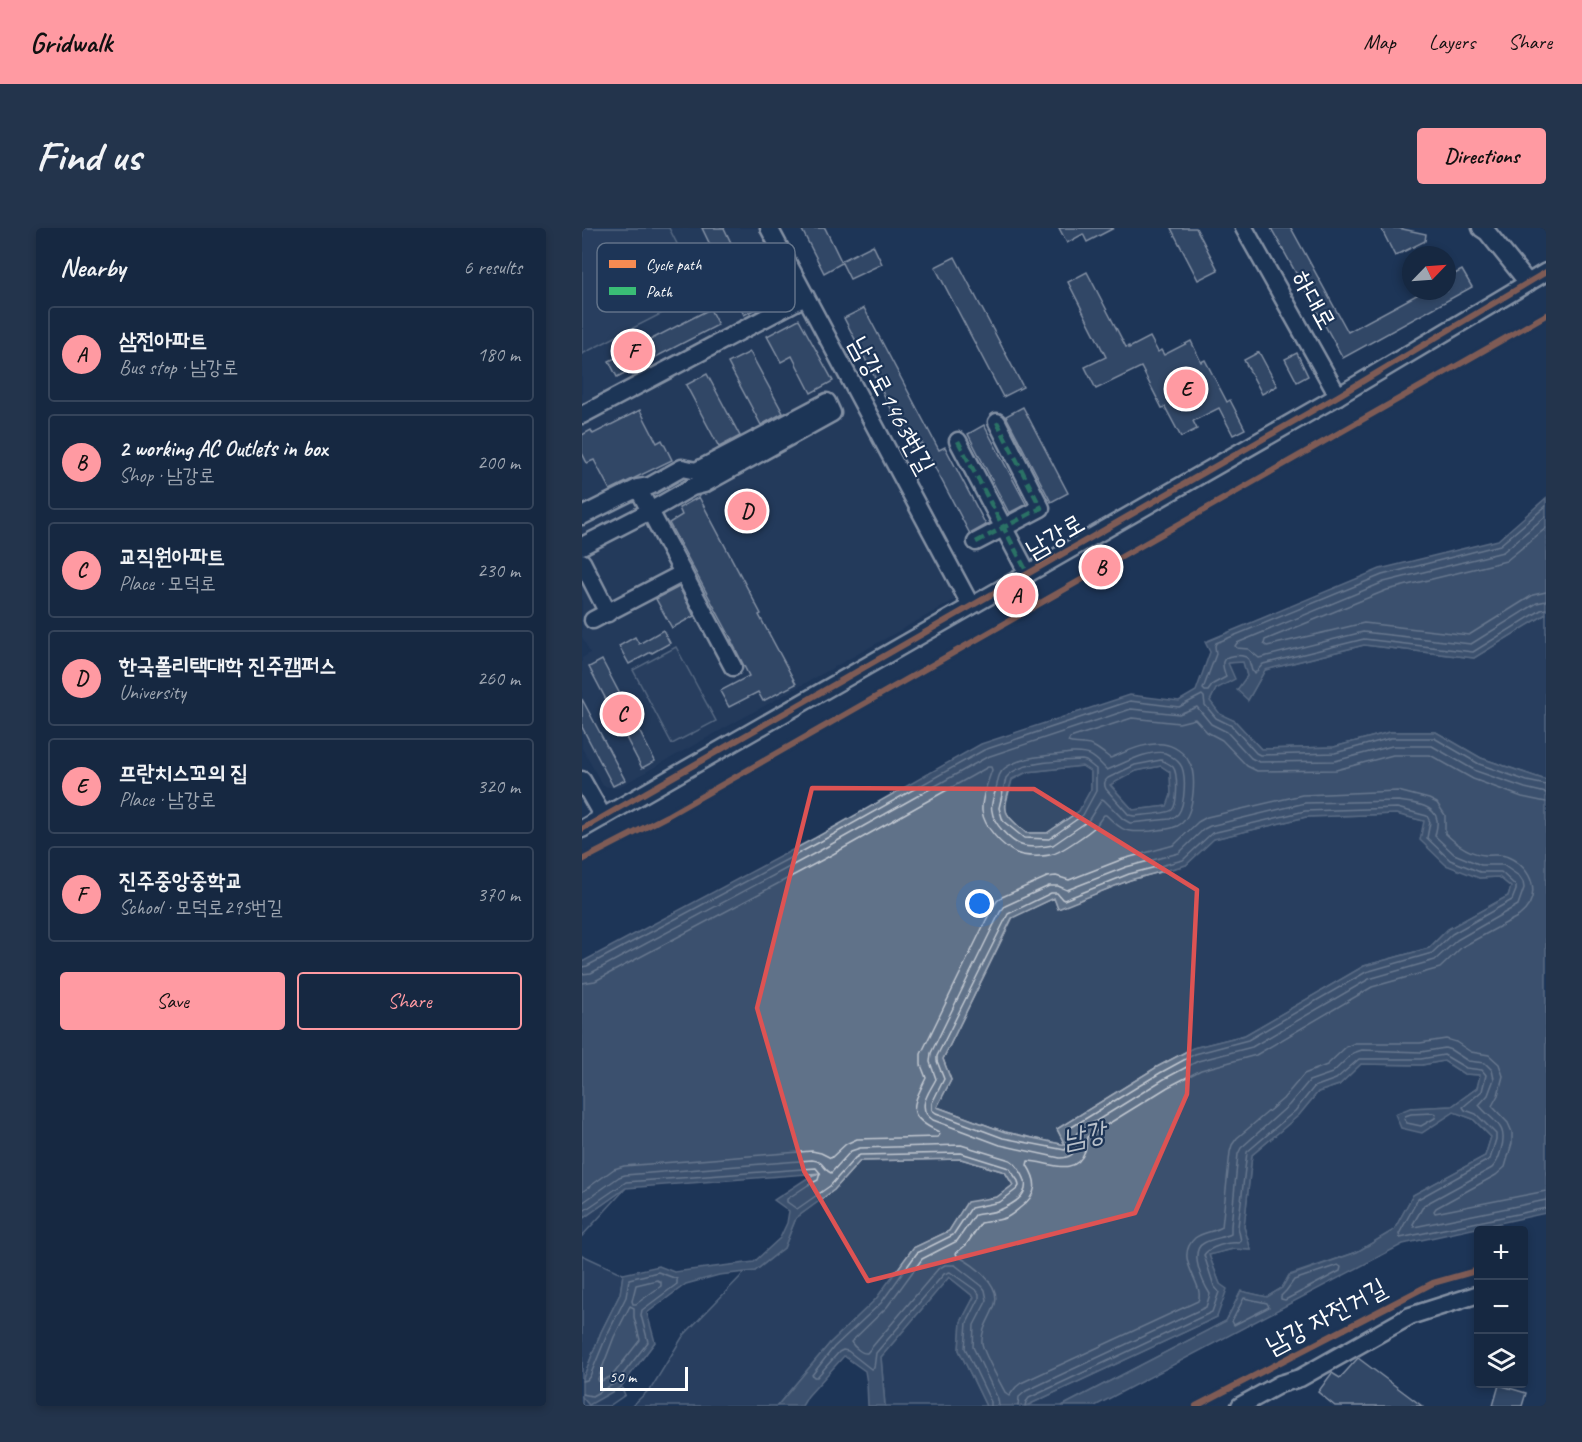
<!DOCTYPE html>
<meta charset="utf-8">
<style>
:root{--surface:#162841;--page:#23344c;--text:#f1f3f6;--muted:#9ea6b1;--line:#35445a;--accent:#ff9aa2}
body{margin:0;font-family:Caveat,"Poor Story",sans-serif;background:var(--page);color:var(--text)}
.controls{position:absolute;right:18px;bottom:18px;display:grid;overflow:hidden;border-radius:6px;box-shadow:0 3px 9px #0003}
.controls button{width:54px;height:54px;display:grid;place-items:center;padding:0;border:0;border-bottom:2px solid var(--line);background:var(--surface);color:var(--text);font:30px sans-serif}
.compass{position:absolute;left:820px;top:18px;width:54px;height:54px;border-radius:50%;background:var(--surface);box-shadow:0 3px 9px #0003;rotate:65deg}
.scale{position:absolute;left:18px;bottom:15px;width:88px;box-sizing:border-box;padding-left:6px;border:3px solid #fff;border-top:0;font-size:16px;line-height:21px;white-space:nowrap;color:#fff;-webkit-text-stroke:4px #1d3557;paint-order:stroke}
.you{position:absolute;left:398px;top:676px;width:21px;height:21px;margin:-15px;border:4px solid #fff;border-radius:50%;background:#1a73e8;box-shadow:0 0 0 9px #1a73e833}
.badge{display:grid;place-items:center;width:39px;height:39px;border-radius:50%;background:var(--accent);color:#111;font-size:20px;font-weight:700}
.pin{position:absolute;translate:-50% -50%;border:3px solid #fff;box-shadow:0 2px 6px #0006}
.list{margin:0;padding:0;list-style:none}
h2{display:flex;justify-content:space-between;align-items:center;height:78px;margin:0;padding:0 24px;font-size:26px}
h2 small{font-size:20px;font-weight:400;color:var(--muted)}
.list li{display:grid;grid-template-columns:39px 1fr auto;gap:18px;align-items:center;box-sizing:border-box;height:96px;margin:0 12px 12px;padding:0 12px;border:2px solid var(--line);border-radius:6px}
.list b{display:block;font-size:22px;white-space:nowrap}
.list p{margin:0;font-size:20px;white-space:nowrap;color:var(--muted)}
.list em{font-size:20px;font-style:normal;color:var(--muted)}
.actions{display:flex;gap:12px;padding:18px 24px}
.actions a{flex:1;padding:14px 0;border:2px solid var(--accent);border-radius:6px;text-align:center;font-size:21px;color:var(--accent)}
.actions .main{background:var(--accent);color:#111}
.icon{flex:none;width:33px;height:33px;fill:none;stroke:currentColor;stroke-width:2;stroke-linecap:round;stroke-linejoin:round}
.map{position:relative;flex:none;width:964px;height:1178px;overflow:hidden;border-radius:6px}
header{display:flex;align-items:center;gap:36px;box-sizing:border-box;height:84px;padding:0 30px;background:var(--accent);color:#111}
header strong{font-size:28px}
nav{display:flex;gap:33px;margin-inline-start:auto;font-size:21px}
.intro{display:flex;align-items:center;justify-content:space-between;box-sizing:border-box;height:144px;padding:0 36px}
h1{margin:0;font-size:42px}
.button{padding:15px 27px;border-radius:6px;background:var(--accent);color:#111;font-size:21px;font-weight:700}
main{display:flex;gap:36px;padding:0 36px}
aside{flex:1;background:var(--surface);border-radius:6px;box-shadow:0 3px 9px #0003}
.map>svg:first-child{display:block}
.built{fill:#2a4161}
.green{fill:#364b69;stroke:#9aa5b4;stroke-width:1.5}
.water{fill:#617289;stroke:#a0aab8;stroke-width:1.5;fill-rule:evenodd}
.lines{fill:none;stroke-linecap:round;stroke-linejoin:round}
.shore{stroke:#c0c7d0;stroke-width:1.5}
.building{fill:#4a5d79;stroke:#fff;stroke-width:1.5}
.minor-casing{stroke:#fff;stroke-width:21}
.minor{stroke:#1d3557;stroke-width:16}
.quiet{stroke:#3abd76;stroke-width:4.5;stroke-dasharray:9 4.5;stroke-linecap:butt}
.cycleway-casing{stroke:#1d3557;stroke-width:10}
.cycleway{stroke:#f68b52;stroke-width:6}
.marked{fill:none;stroke:#de5353;stroke-width:4.5;stroke-linejoin:round}
.labels{text-anchor:middle;dominant-baseline:central;stroke-width:4.5;stroke-linejoin:round;paint-order:stroke}
.street-label{font-size:26px;fill:#fff;stroke:#1d3557}
.water-label{font-size:27px;font-style:italic;fill:#b8c0ca;stroke:#1d3557}
.key{fill:#1d3557;stroke:#617289;stroke-width:1.5}
.key-label{font-size:16px;fill:#fff}
</style>
<header>
<strong>Gridwalk</strong>
<nav><a>Map</a><a>Layers</a><a>Share</a></nav>
</header>
<div class="intro"><h1>Find us</h1><a class="button">Directions</a></div>
<main>
<aside>
<h2>Nearby<small>6 results</small></h2>
<ul class="list">
<li><span class="badge">A</span><div><b>삼전아파트</b><p>Bus stop · 남강로</p></div><em>180 m</em></li>
<li><span class="badge">B</span><div><b>2 working AC Outlets in box</b><p>Shop · 남강로</p></div><em>200 m</em></li>
<li><span class="badge">C</span><div><b>교직원아파트</b><p>Place · 모덕로</p></div><em>230 m</em></li>
<li><span class="badge">D</span><div><b>한국폴리택대학 진주캠퍼스</b><p>University</p></div><em>260 m</em></li>
<li><span class="badge">E</span><div><b>프란치스꼬의 집</b><p>Place · 남강로</p></div><em>320 m</em></li>
<li><span class="badge">F</span><div><b>진주중앙중학교</b><p>School · 모덕로295번길</p></div><em>370 m</em></li>
</ul>
<div class="actions"><a class="main">Save</a><a>Share</a></div>
</aside>
<div class="map">
<svg width="964" height="1178" viewBox="0 0 964 1178">
<rect width="100%" height="100%" fill="#1d3557"/>
<filter id="ink" filterUnits="userSpaceOnUse"><feTurbulence type="fractalNoise" baseFrequency=".0167" numOctaves="2"/><feDisplacementMap in="SourceGraphic" scale="12" xChannelSelector="R" yChannelSelector="G"/><feConvolveMatrix kernelMatrix="1 2 1 2 8 2 1 2 1" color-interpolation-filters="sRGB"/></filter>
<g filter="url(#ink)">
<!-- built -->
<g class="built">
<polygon points="0,0 177,0 207,60 203,69 0,176"/>
<polygon points="222,83 378,369 35,560 21,558 0,520 0,430 8,425 0,409 0,196"/>
</g>
<!-- green -->
<g class="green">
<polygon points="0,0 87,0 120,65 0,126"/>
<polygon points="964,386 964,552 899,530 854,504 808,504 752,519 679,521 653,493 638,487 628,473 646,435 661,433 665,448 666,472 683,442 782,417 892,430"/>
<polygon points="94,419 134,493 90,516 51,442"/>
<path d="M501,538L509,543V561L497,583L465,605H444C417,582 422,584 430,552L445,544Z"/>
<polygon points="579,538 588,544 589,567 586,578 551,582 528,556 554,543"/>
<polygon points="814,586 842,593 897,650 917,649 929,659 926,668 866,701 847,720 782,738 663,807 611,820 575,839 475,901 483,917 423,904 355,879 369,852 361,831 431,689 472,670 476,680 548,652 604,637 631,611 724,589"/>
<polygon points="862,833 882,846 899,847 895,860 870,878 828,880 873,884 891,891 909,909 903,928 831,967 812,1002 775,1024 707,1047 700,1060 685,1069 659,1063 644,1093 480,1178 444,1178 635,1089 638,1056 627,1027 651,1021 669,1022 662,999 670,927 717,887 736,864 757,857 779,836 840,837"/>
<polygon points="379,931 423,944 431,957 415,969 385,975 367,1003 331,1020 294,1071 248,1115 195,1178 50,1178 70,1159 101,1108 163,1044 173,1043 202,1020 214,990 252,962 278,933"/>
<polygon points="44,960 0,1008 0,991"/>
<polygon points="0,1027 41,1046 38,1066 19,1104 0,1153"/>
<polygon points="367,1049 392,1069 379,1094 377,1122 404,1178 303,1178 299,1129"/>
<polygon points="73,1114 39,1158 43,1167 27,1178 0,1178 0,1169 7,1177"/>
</g>
<!-- water -->
<path class="water" d="M964,270V386L892,430L782,417L683,442L666,472L655,462L665,448L661,434L646,435L653,451L634,461L628,473L638,486L653,493L679,521L752,519L808,504H854L899,530L964,552V985L821,1016L513,1178H480L644,1093L659,1063L685,1069L700,1060L707,1048L775,1024L812,1002L831,967L903,928L909,909L891,891L872,884L840,905L819,900L813,886L828,880L870,878L895,860L898,847L882,846L862,833L840,837L779,836L757,857L736,864L717,887L670,927L662,999L669,1022L651,1021L627,1027L638,1056L645,1061L635,1089L444,1178H404L377,1122L379,1094L392,1069L367,1049L299,1129L303,1178H286L285,1155L283,1143L262,1128L226,1168L220,1178H195L248,1115L294,1071L331,1020L367,1003L385,974L415,969L431,957L423,944L379,931L278,933L252,962L214,990L202,1020L173,1043L137,1047L104,1056L65,1085L73,1114L39,1159L7,1177L0,1169V1153L19,1104L38,1066L41,1046L77,1038L92,1044L172,1034L198,1010L205,995L207,983L192,972L224,951L239,945L44,960L0,991V734L233,610L399,516L548,467L597,473L614,463L628,424L623,414L798,341L916,312ZM500,538L509,544V561L497,583L465,605H444C418,582 421,584 430,551L445,544ZM579,538L588,544L589,567L585,578L551,582L528,557L554,543ZM814,586L842,593L838,612L864,637L897,650L917,649L929,659L926,668L866,701L847,720L782,738L663,807L611,820L575,839L475,901L483,917L423,904L355,879L369,852L361,831L430,690L472,670L476,681L548,652L604,637L632,611L724,589Z"/>
<g class="lines">
<!-- shore -->
<g class="shore">
<path d="M964,278L918,317L800,347L634,415L633,418L634,426L621,461L623,463H626L631,456L644,449C643,445 640,439 641,434C643,426 658,427 664,429L667,432L670,443L673,445L681,436L782,411L891,424L959,382L964,381"/>
<polyline points="964,288 921,324 802,354 655,415 653,418 655,420 666,421 677,430 781,404 889,416 955,375 964,373"/>
<polyline points="964,300 924,333 805,362 683,412 682,416 685,418 782,395 887,407 951,367 964,364"/>
<path d="M490,525C510,524 513,530 525,542C539,537 567,521 583,525C588,527 595,532 598,536C605,545 603,577 596,586C593,589 592,589 588,591L548,595L541,591L522,572L520,571L506,593L471,617C463,619 447,620 439,617C428,613 411,595 410,583C408,576 412,568 414,561C416,553 416,545 423,540C442,527 468,528 490,525Z"/>
<path d="M500,532L504,533L514,541V563L501,587L467,611L442,610L421,593L417,580L424,550C436,533 480,533 500,532Z"/>
<path d="M579,532C583,534 588,536 591,539C596,545 596,576 590,582C585,586 559,587 552,588L547,587L524,561C522,557 522,553 526,550L553,537Z"/>
<path d="M816,573C829,575 853,576 855,592C856,597 854,603 853,608L872,626L899,637H921L937,648L941,654L942,660L936,677L875,712L853,732L787,751L670,819L616,833L582,851L495,905L494,907C497,920 492,930 478,930L418,917L351,892C333,880 347,865 354,851L348,834L349,825L418,684L423,678L467,658H476L485,662L544,639L597,625L622,601L628,598L723,575Z"/>
<polygon points="815,580 845,588 848,594 845,610 868,632 898,644 919,644 934,658 934,662 930,672 870,706 850,725 784,744 666,812 613,826 578,845 485,902 484,905 488,916 483,922 421,910 354,885 350,882 350,875 362,851 355,833 355,828 426,686 469,665 475,665 480,671 482,672 547,646 601,632 630,605 723,583"/>
<polyline points="0,739 5,738 236,615 402,522 548,473 597,479 620,467 622,469 623,477 634,490 650,498 674,525 678,527 753,525 809,510 852,510 897,536 945,553 964,557"/>
<polyline points="0,746 9,745 239,622 405,529 549,481 597,486 615,479 629,496 645,504 669,530 677,534 753,533 810,518 850,518 894,543 943,560 964,565"/>
<path d="M0,755L13,753L244,630L406,539H409L410,542C406,553 399,570 400,583C402,599 420,618 434,625C443,629 462,629 471,626C479,624 508,604 514,598C517,594 519,590 522,587H524C541,604 545,605 569,603C579,601 592,602 600,595C612,584 615,547 607,534C603,525 591,517 581,516C563,514 544,524 528,530C520,524 512,516 501,516C495,515 491,516 486,514L488,510L550,490L597,495L613,491L625,504L640,512L665,538L675,543L754,542L811,527H848L891,551L940,569L964,574"/>
<polygon points="851,885 854,886 853,890 839,898 825,895 822,891 823,888 829,886"/>
<path d="M0,964L32,941L42,938L230,923L239,925L249,930L264,916L275,911L356,909L358,906L357,904C323,888 330,879 344,850L339,837V826L410,680L415,673L420,669L465,649L474,648L487,652L541,631L592,617L616,594L625,589L720,567L816,563L847,571L855,575L863,587V605C873,615 887,626 903,627C911,628 918,625 926,629C951,640 961,669 937,688L880,719L858,740L790,759L674,827L619,842L586,859L505,909C504,913 505,919 503,923C493,951 465,933 446,933L445,937C456,954 456,966 439,979C434,983 429,988 423,990C415,993 407,993 399,995L384,1017L374,1025L375,1028C391,1036 419,1056 413,1076C409,1090 399,1100 400,1115C401,1125 419,1156 424,1166L427,1168L434,1159L439,1155L616,1073C624,1056 590,1031 613,1010C621,1004 632,1004 640,999L648,924L650,917L655,910L701,871L722,846L745,837L764,819L773,815H838L864,811L874,814L889,824L907,827L917,836L921,848L916,867L910,878L926,895L930,904V915L923,939L914,947L854,980L852,983L853,985L964,963"/>
<path d="M0,975L37,949L43,947L230,932C243,933 241,942 249,945L269,923L278,920L379,917L428,932C433,935 435,938 438,943C451,961 439,972 422,980C414,985 402,985 393,987L375,1013L340,1031L305,1079L269,1114C272,1119 280,1126 285,1125L356,1041L363,1037H373L400,1058L403,1062L405,1072L392,1097L391,1119L416,1171L417,1178"/>
<polyline points="0,984 44,954 234,940 238,945 236,952 226,957 205,971 205,974 215,981 248,958 273,930 278,927 379,925 427,940 436,953 437,958 435,961 418,974 389,980 371,1007 335,1025 299,1075 252,1119 230,1147 232,1149 235,1149 257,1124 261,1122 266,1123 289,1141 292,1140 294,1125 362,1046 368,1044 395,1063 397,1066 397,1071 385,1095 383,1120 409,1174 409,1178"/>
<polygon points="756,1037 759,1039 758,1043 703,1072 699,1071 699,1068 704,1063 712,1052"/>
<polygon points="75,1052 79,1054 79,1058 54,1076 51,1076 50,1073 54,1057"/>
<polygon points="662,1070 685,1075 687,1079 652,1097 650,1093"/>
<polygon points="48,1078 52,1080 52,1089 58,1112 30,1148 17,1154 16,1151 32,1109"/>
<polyline points="0,1153 5,1152 8,1148 25,1107 44,1069 47,1051 76,1044 95,1051 95,1056 60,1082 59,1087 66,1114 35,1154 10,1168 0,1166"/>
<path d="M436,1178L437,1169L444,1163L624,1079L628,1066C621,1055 606,1023 622,1015C631,1010 641,1010 649,1006V998L656,926L659,920L707,877L727,853L750,845L771,825L780,822L839,824L863,820L869,822L886,833L903,835L910,842L912,851L906,867L897,877C911,895 927,896 919,922C917,930 915,935 910,940L842,977L831,996L832,999L964,972"/>
<path d="M443,1178L444,1174L447,1170L630,1084L637,1064L632,1058L622,1027C628,1018 647,1014 657,1015L659,1013L656,999L665,924L713,883L732,859L754,851L777,831H839L862,827L884,840L900,842L904,847L900,863L881,879L883,882L894,886L914,906V911L908,931L836,971L817,1006L818,1010L964,980"/>
</g>
</g>
<!-- building -->
<g class="building">
<polygon points="120,0 142,0 161,40 173,34 183,54 172,59 181,77 162,87"/>
<polygon points="219,0 243,0 260,35 242,45"/>
<polygon points="477,0 532,0 505,14 501,6 485,15"/>
<polygon points="589,0 614,0 636,42 616,52"/>
<polygon points="689,0 709,0 766,104 842,63 865,63 865,50 880,42 890,59 761,130"/>
<polygon points="799,0 816,0 844,6 843,13 813,28"/>
<polygon points="291,17 300,36 268,51 259,33"/>
<polygon points="373,29 441,159 421,169 353,39"/>
<polygon points="505,44 544,119 547,118 547,120 568,109 576,124 579,122 582,127 609,113 619,134 623,132 645,174 648,172 663,201 651,207 637,180 611,193 615,201 599,209 583,179 580,180 559,139 514,161 503,139 524,129 486,54"/>
<polygon points="282,80 357,222 363,219 404,297 388,306 340,215 330,221 262,90"/>
<polygon points="128,81 136,97 35,149 27,133"/>
<polygon points="217,91 251,153 229,165 210,128 199,134 185,108"/>
<polygon points="168,124 201,185 179,197 146,135"/>
<polygon points="677,124 695,158 680,166 662,132"/>
<polygon points="715,125 726,148 715,154 703,131"/>
<polygon points="125,146 158,208 137,219 104,157"/>
<polygon points="441,179 486,265 469,274 424,188"/>
<polygon points="58,182 75,215 80,212 90,232 28,262 12,232 5,235 0,225 0,207 9,202 11,206"/>
<polygon points="402,197 444,276 427,285 386,206"/>
<polygon points="117,269 179,386 177,387 214,456 181,473 176,464 147,479 138,463 167,448 149,412 150,412 87,295 100,287 97,280"/>
<polygon points="97,359 112,388 90,400 74,371"/>
<polygon points="81,402 88,415 70,425 69,424 47,436 37,418 53,409 57,416"/>
<polygon points="20,432 73,533 60,540 7,439"/>
<polygon points="0,471 43,552 31,558 0,499"/>
<polygon points="776,1130 840,1178 753,1178 736,1164 750,1145 758,1150"/>
<polygon points="917,1157 944,1165 940,1178 911,1178"/>
</g>
<g class="lines">
<!-- minor casing -->
<g class="minor-casing">
<g id="minor">
<polyline points="187,0 389,378"/>
<polyline points="662,0 756,168"/>
<polyline points="899,0 905,4 946,55"/>
<polyline points="0,187 223,69"/>
<polyline points="376,213 446,346"/>
<polyline points="56,260 68,258 100,240 114,243 245,174 250,185 122,256 110,259 68,283 151,439"/>
<polyline points="0,288 56,260 68,283 0,318"/>
<polyline points="394,314 459,280 415,194"/>
<polyline points="0,334 26,385"/>
<polyline points="11,392 101,345"/>
<polyline points="0,552 21,589"/>
<polyline points="0,601 756,168 964,44"/>
<polyline points="658,1178 698,1156 718,1150 828,1088 897,1066"/>
</g>
</g>
<!-- minor -->
<use href="#minor" class="minor"/>
<!-- quiet -->
<g class="quiet">
<polyline points="376,213 446,346"/>
<polyline points="394,314 459,280 415,194"/>
</g>
<!-- cycleway casing -->
<g class="cycleway-casing">
<g id="cycleway">
<polyline points="0,601 756,168 964,44"/>
<polyline points="0,632 85,588 964,87"/>
<polyline points="614,1178 851,1055 897,1042"/>
</g>
</g>
<!-- cycleway -->
<use href="#cycleway" class="cycleway"/>
</g>
</g>
<!-- marked area -->
<path d="M0 0H964V1178H0ZM230,560L452,561L615,662L605,866L553,985L286,1053L222,943L175,780Z" fill="#1d3557" fill-opacity=".55" fill-rule="evenodd"/>
<path class="marked" d="M230,560L452,561L615,662L605,866L553,985L286,1053L222,943L175,780Z"/>
<g class="labels">
<!-- street labels -->
<g class="street-label">
<text transform="translate(732 72) rotate(61)">하대로</text>
<text transform="translate(310 177) rotate(62)">남강로1463번길</text>
<text transform="translate(473 308) rotate(-30)">남강로</text>
<text transform="translate(744 1088) rotate(-28)">남강 자전거길</text>
</g>
<!-- water labels -->
<g class="water-label">
<text transform="translate(502 907) rotate(-12)">남강</text>
</g>
</g>
<!-- legend -->
<rect x="15" y="15" width="198" height="69" rx="9" class="key"/>
<rect x="27" y="32" width="27" height="8" fill="#f68b52"/>
<rect x="27" y="59" width="27" height="8" fill="#3abd76"/>
<g class="key-label">
<text x="64" y="42">Cycle path</text>
<text x="64" y="69">Path</text>
</g>
</svg>
<div class="controls">
<button>+</button>
<button>−</button>
<button><svg class="icon" aria-label="layers" viewBox="0 0 24 24"><path d="M12 4l9 5-9 5-9-5zM3 14l9 5 9-5"/></svg></button>
</div>
<svg class="compass" viewBox="-18 -18 36 36"><path d="M0-13l5 13h-10z" fill="#e53935"/><path d="M0 13l5-13h-10z" fill="#9ea6b1"/></svg>
<div class="scale">50 m</div>
<div class="you"></div>
<div class="pin badge" style="left:434px;top:367px">A</div>
<div class="pin badge" style="left:519px;top:339px">B</div>
<div class="pin badge" style="left:40px;top:486px">C</div>
<div class="pin badge" style="left:165px;top:283px">D</div>
<div class="pin badge" style="left:604px;top:161px">E</div>
<div class="pin badge" style="left:51px;top:123px">F</div>
</div>
</main>
